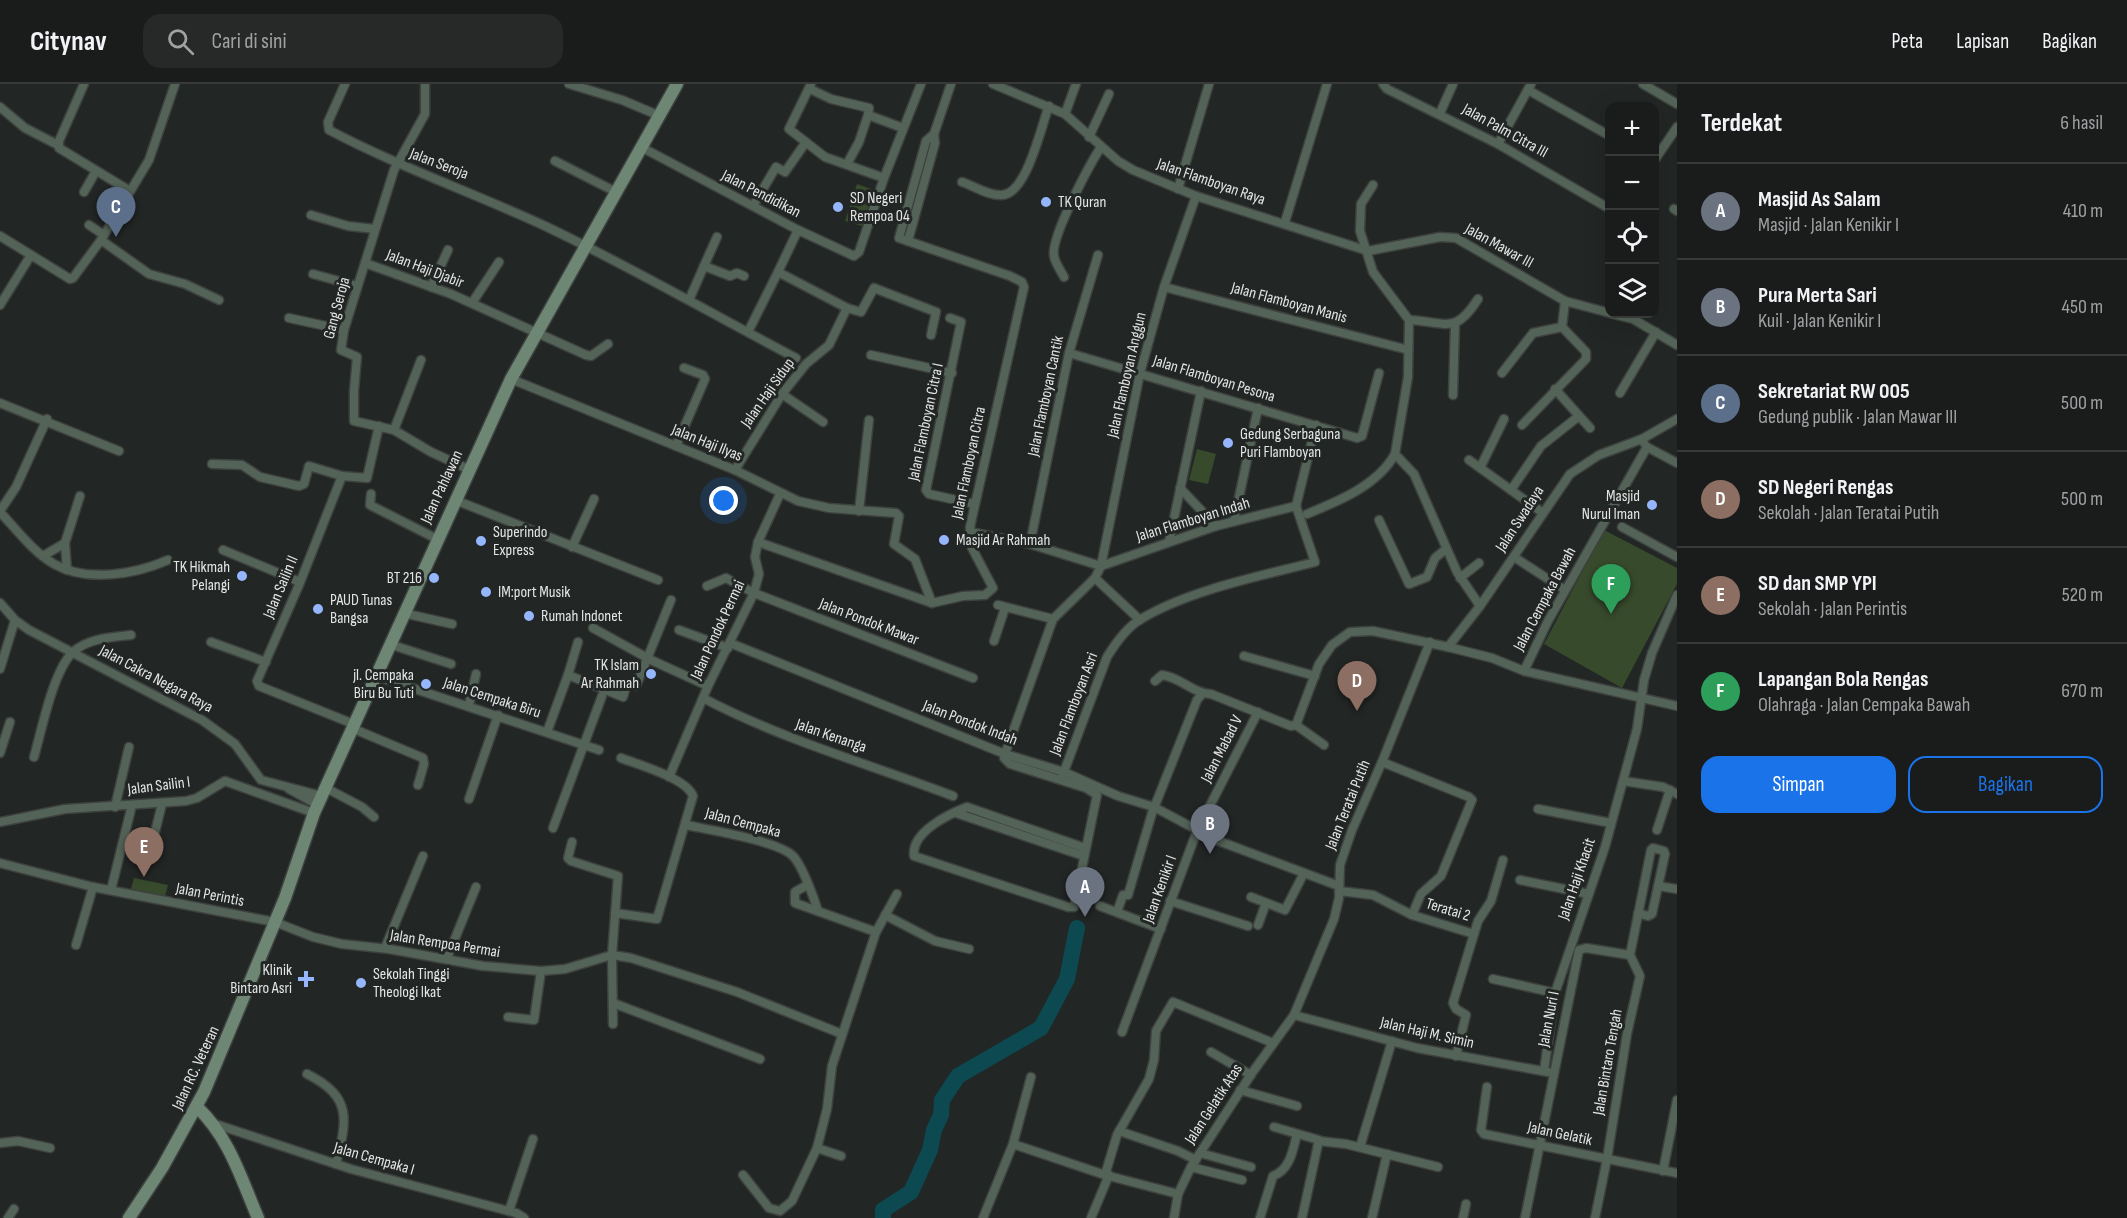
<!DOCTYPE html>
<html lang="id">
<meta charset="utf-8">
<style>
:root{--surface:#1a1c1b;--page:#272928;--text:#f1f3f6;--muted:#9fa1a3;--line:#383a3a;--accent:#1a73e8}
body{margin:0;font-family:"Sofia Sans Condensed",sans-serif;background:var(--page);color:var(--text)}
.controls{position:absolute;right:18px;top:18px;display:grid;overflow:hidden;border-radius:12px;box-shadow:0 6px 24px #0002}
.controls button{width:54px;height:54px;display:grid;place-items:center;padding:0;border:0;border-bottom:2px solid var(--line);background:var(--surface);color:var(--text);font:30px sans-serif}
.you{position:absolute;left:724px;top:417px;width:21px;height:21px;margin:-15px;border:4px solid #fff;border-radius:50%;background:#1a73e8;box-shadow:0 0 0 9px #1a73e833}
.badge{display:grid;place-items:center;width:39px;height:39px;border-radius:50%;background:var(--accent);color:#fff;font-size:20px;font-weight:700}
.pin{position:absolute;translate:-50% -50px;filter:drop-shadow(0 2px 3px #0008)}
.pin::after{content:'';position:absolute;top:32px;width:21px;height:18px;background:inherit;clip-path:polygon(0 0,100% 0,50% 100%)}
.list{margin:0;padding:0;list-style:none}
h2{display:flex;justify-content:space-between;align-items:center;height:78px;margin:0;padding:0 24px;font-size:26px}
h2 small{font-size:20px;font-weight:400;color:var(--muted)}
.list li{display:grid;grid-template-columns:39px 1fr auto;gap:18px;align-items:center;box-sizing:border-box;height:96px;padding:0 24px;border-top:2px solid var(--line)}
.list b{display:block;font-size:22px;white-space:nowrap}
.list p{margin:0;font-size:20px;white-space:nowrap;color:var(--muted)}
.list em{font-size:20px;font-style:normal;color:var(--muted)}
.actions{display:flex;gap:12px;padding:18px 24px}
.actions a{flex:1;padding:14px 0;border:2px solid var(--accent);border-radius:18px;text-align:center;font-size:21px;color:var(--accent)}
.actions .main{background:var(--accent);color:#fff}
.icon{flex:none;width:33px;height:33px;fill:none;stroke:currentColor;stroke-width:2;stroke-linecap:round;stroke-linejoin:round}
.map{position:relative;flex:none;width:1677px;height:1134px;overflow:hidden}
header{display:flex;align-items:center;gap:36px;box-sizing:border-box;height:84px;padding:0 30px;background:var(--surface);border-bottom:2px solid var(--line)}
header strong{font-size:28px}
nav{display:flex;gap:33px;margin-inline-start:auto;font-size:21px}
.search{width:420px;height:54px;background:var(--page);display:flex;align-items:center;gap:15px;box-sizing:border-box;padding:0 21px;border-radius:18px;color:var(--muted);font-size:22px}
main{display:flex}
aside{flex:1;background:var(--surface)}
.map>svg:first-child{display:block}
.green{fill:#384a2c}
.lines{fill:none;stroke-linecap:round;stroke-linejoin:round}
.river{stroke:#0d4951;stroke-width:16}
.street-casing{stroke:#3d413f;stroke-width:11}
.secondary-casing{stroke:#3d413f;stroke-width:15}
.street{stroke:#546357;stroke-width:8}
.secondary{stroke:#6e8674;stroke-width:12}
.poi-dot{fill:#95b6fd;stroke:#222624;stroke-width:2}
.labels{text-anchor:middle;dominant-baseline:central;stroke-width:6;stroke-linejoin:round;paint-order:stroke}
.street-label{font-size:16px;fill:#e4e6e5;stroke:#222624}
.poi-label{font-size:16px;fill:#e4e6e5;stroke:#222624;text-anchor:start}
</style>
<header>
<strong>Citynav</strong>
<div class="search"><svg class="icon" aria-label="search" viewBox="0 0 24 24"><circle cx="10" cy="10" r="6"/><path d="M15 15l6 6"/></svg>Cari di sini</div>
<nav><a>Peta</a><a>Lapisan</a><a>Bagikan</a></nav>
</header>
<main>
<div class="map">
<svg width="1677" height="1134" viewBox="0 0 1677 1134">
<rect width="100%" height="100%" fill="#222624"/>
<!-- green -->
<g class="green">
<polygon points="857,100 874,106 862,142 845,137"/>
<polygon points="1197,365 1216,370 1208,400 1189,396"/>
<polygon points="1604,446 1677,484 1677,500 1622,604 1544,560"/>
<polygon points="134,794 168,801 165,812 131,805"/>
</g>
<g class="lines">
<!-- river -->
<polyline class="river" points="883,1134 883,1126 911,1108 930,1066 934,1046 941,1031 942,1016 958,992 1041,944 1067,895 1077,844"/>
<!-- street casing -->
<g class="street-casing">
<g id="street">
<polyline points="84,0 59,57 59,64 130,107"/>
<path d="M345,0L328,38L329,46C399,83 474,109 545,142C631,183 712,230 796,274"/>
<polyline points="425,0 425,30 394,86 344,246 341,266 357,273 354,307 354,337 394,346 431,368 468,385"/>
<polyline points="569,0 622,16 660,32"/>
<polyline points="811,0 789,45 825,73 884,94"/>
<polyline points="993,0 1065,30 1118,77 1133,86 1196,112 1368,167 1440,153 1456,154 1565,217 1610,229"/>
<polyline points="1383,0 1387,5 1498,60 1610,125"/>
<polyline points="1643,0 1677,20"/>
<polyline points="810,5 831,15 869,24 868,31 903,44"/>
<polyline points="1528,6 1610,52"/>
<polyline points="0,23 25,44 58,61"/>
<polyline points="1440,29 1453,0"/>
<polyline points="1065,30 1076,0"/>
<polyline points="1089,53 1109,10"/>
<polyline points="1498,60 1531,0"/>
<polyline points="641,63 798,146 854,172 859,168 884,94 921,0"/>
<polyline points="555,77 616,108"/>
<polyline points="1654,77 1677,43"/>
<polyline points="847,80 859,58 868,31"/>
<path d="M962,98C974,102 989,112 1002,111C1027,110 1041,42 1049,22"/>
<polyline points="1373,101 1361,120 1360,147 1373,188 1409,236 1408,293 1395,370 1414,390 1457,488 1480,522"/>
<polyline points="1178,105 1209,0"/>
<polyline points="84,108 96,87"/>
<polyline points="753,122 776,83 785,88 806,58"/>
<polyline points="1674,125 1677,127"/>
<polyline points="311,131 348,142 375,145"/>
<polyline points="1285,138 1327,0"/>
<polyline points="89,141 104,151"/>
<polyline points="0,152 31,171"/>
<polyline points="101,156 149,190 185,200 219,216"/>
<polyline points="908,157 935,59 934,50"/>
<polyline points="365,179 451,210 586,271 591,272 608,260"/>
<polyline points="704,182 717,153"/>
<polyline points="778,188 798,146"/>
<polyline points="313,190 357,202"/>
<path d="M1064,193C1061,187 1055,179 1054,172C1050,154 1090,80 1101,63"/>
<polyline points="431,203 448,166"/>
<polyline points="1164,203 1405,265"/>
<polyline points="689,216 704,182 730,192 737,189 744,192"/>
<polyline points="472,219 499,178"/>
<polyline points="0,221 31,171 70,195 73,194 101,156 149,76 175,0"/>
<polyline points="847,224 861,228 874,204 936,228 931,251"/>
<polyline points="1613,230 1633,235 1677,261"/>
<polyline points="289,234 344,246"/>
<polyline points="950,234 961,238 926,406 929,410 974,420"/>
<path d="M1409,236C1447,238 1455,251 1478,215"/>
<polyline points="1069,269 1357,354 1362,352 1379,289"/>
<polyline points="871,271 952,289"/>
<polyline points="1502,289 1533,249 1562,243"/>
<polyline points="511,295 735,386 798,417 829,424 896,429 899,432 894,460 915,475 932,519"/>
<polyline points="1555,305 1590,344"/>
<polyline points="1620,309 1656,248"/>
<polyline points="782,310 823,338"/>
<polyline points="1453,311 1455,240"/>
<polyline points="0,319 119,367"/>
<polyline points="1522,341 1586,275 1586,268 1562,243 1565,217"/>
<polyline points="394,346 421,276"/>
<polyline points="1644,359 1642,355 1677,335"/>
<polyline points="676,362 705,295 703,291 684,284"/>
<polyline points="1647,363 1677,379"/>
<polyline points="1469,376 1543,429"/>
<polyline points="212,380 242,381 260,393 299,402 304,400 309,382 342,392"/>
<polyline points="1480,384 1504,335"/>
<polyline points="735,386 782,310 806,280 829,261 847,224 778,188 748,248"/>
<polyline points="1180,404 1216,442"/>
<polyline points="1511,406 1541,362 1579,332"/>
<polyline points="371,410 370,421 437,455"/>
<polyline points="455,416 658,496"/>
<polyline points="1296,422 1316,341"/>
<polyline points="0,427 16,403 47,335"/>
<polyline points="859,427 869,336"/>
<path d="M0,428C16,445 33,468 54,480C87,499 136,490 168,476"/>
<path d="M1307,430C1339,417 1378,401 1395,370"/>
<polyline points="1379,436 1409,500 1427,493 1435,474 1446,465"/>
<polyline points="1234,437 1258,324"/>
<polyline points="1622,443 1677,473"/>
<polyline points="970,448 1030,460 1101,482"/>
<polyline points="758,458 932,519 963,512 985,511 993,504 972,464 970,443 1024,203 1022,198 1010,192 899,154 926,57 934,50 951,0"/>
<polyline points="1169,458 1201,307"/>
<polyline points="1030,460 1069,269 1098,171"/>
<polyline points="572,463 594,415"/>
<polyline points="223,466 300,498"/>
<polyline points="43,472 65,459"/>
<polyline points="1514,473 1565,506"/>
<polyline points="1101,482 1216,442 1296,422"/>
<polyline points="67,486 65,459 80,412"/>
<polyline points="1095,494 1140,536"/>
<polyline points="1460,494 1479,479"/>
<polyline points="707,502 726,494 754,509 973,594"/>
<polyline points="0,519 15,536 29,546 202,636 235,660 261,696 322,712"/>
<polyline points="998,521 1053,535"/>
<polyline points="403,529 452,540"/>
<polyline points="593,544 651,576 708,602"/>
<polyline points="679,546 728,564"/>
<polyline points="994,557 1005,524"/>
<polyline points="211,558 266,578"/>
<polyline points="730,559 1005,670 1064,688 1118,712 1154,723 1216,756 1339,802"/>
<polyline points="389,560 451,580"/>
<polyline points="1448,563 1480,522 1570,390 1599,371 1642,355"/>
<polyline points="1244,572 1315,592"/>
<polyline points="0,585 15,536"/>
<polyline points="1524,587 1548,537 1647,363"/>
<polyline points="568,591 578,558"/>
<polyline points="376,592 599,666"/>
<path d="M1155,597L1162,591C1180,593 1194,610 1211,610L1291,642L1296,641L1324,661"/>
<path d="M703,614C783,656 869,680 953,712"/>
<polyline points="469,621 476,590"/>
<polyline points="356,641 259,602 257,597 299,501 342,392 367,394 379,342"/>
<polyline points="1296,641 1319,580 1332,561 1350,548 1373,547 1448,563 1492,574 1524,587 1677,622"/>
<polyline points="354,645 423,674 424,680 418,701"/>
<polyline points="547,648 568,591 623,613 627,600 636,602 671,516"/>
<polyline points="0,669 10,638"/>
<polyline points="1005,670 1053,535 1095,494 1101,482 1140,289 1164,203 1196,112"/>
<path d="M1005,670L1004,674L1010,680L1086,704L1097,711L1074,823H1068L914,772C911,748 949,730 967,723L1085,764"/>
<path d="M34,673C42,645 53,587 73,568C88,554 113,553 131,551"/>
<polyline points="1382,678 1469,713 1472,716 1441,792 1421,810 1412,831"/>
<polyline points="669,693 708,602 754,509 759,490 755,473 758,458 780,410"/>
<path d="M1062,693L1107,573C1115,560 1127,543 1141,535C1189,506 1261,492 1315,478L1296,422"/>
<polyline points="1623,697 1663,703 1677,710"/>
<polyline points="326,704 362,723 374,733"/>
<polyline points="289,705 318,721"/>
<polyline points="469,715 498,631"/>
<polyline points="115,723 129,663"/>
<polyline points="1538,725 1611,739"/>
<polyline points="956,729 1084,772"/>
<polyline points="0,738 65,725 186,717 197,714 225,697 314,729"/>
<path d="M686,741C710,746 778,757 793,772C802,781 814,814 818,827"/>
<polyline points="553,744 602,612"/>
<polyline points="1657,746 1670,706"/>
<polyline points="572,758 568,774 571,777 618,792 612,871 613,940"/>
<polyline points="148,776 162,720"/>
<polyline points="0,779 93,803 275,838 313,853 342,860 389,865 483,882 541,887 565,885 612,871 631,874 737,908 842,950"/>
<polyline points="1520,796 1589,810"/>
<polyline points="807,801 795,808 795,819 876,848 832,982 827,1025 817,1064 841,1072"/>
<polyline points="1658,802 1677,805"/>
<polyline points="111,806 132,721"/>
<polyline points="1339,807 1373,811 1412,831 1474,850"/>
<polyline points="1251,813 1285,826 1304,789"/>
<polyline points="1170,817 1248,842"/>
<polyline points="1100,822 1161,845"/>
<polyline points="1117,828 1123,811 1128,811 1152,729 1197,616 1202,610"/>
<path d="M615,829L657,835L693,712C686,694 639,681 621,674"/>
<polyline points="885,831 935,857 969,865"/>
<polyline points="1258,841 1266,819"/>
<polyline points="876,848 897,810"/>
<polyline points="76,861 93,803"/>
<polyline points="385,864 423,772"/>
<polyline points="447,874 476,803"/>
<polyline points="1493,895 1555,909"/>
<polyline points="613,919 760,975"/>
<polyline points="1294,931 1417,964 1548,988"/>
<polyline points="508,933 534,936 541,887"/>
<polyline points="1122,948 1197,747 1258,628"/>
<polyline points="1211,968 1251,991"/>
<polyline points="1456,972 1466,931 1456,925 1453,919 1478,837 1491,817 1503,776"/>
<polyline points="1544,987 1555,909 1605,763 1637,645 1644,596 1652,569 1677,511"/>
<path d="M307,990C353,1013 347,1036 336,1080"/>
<polyline points="1487,1003 1481,1046 1484,1050 1677,1089"/>
<polyline points="1240,1006 1297,1022"/>
<polyline points="215,1040 351,1085 516,1129 524,1134"/>
<polyline points="1274,1043 1319,1056 1302,1134"/>
<polyline points="1119,1047 1178,1067 1196,1076"/>
<polyline points="1319,1057 1346,1060 1438,1083"/>
<polyline points="0,1059 18,1057 50,1064"/>
<polyline points="1013,1060 1031,993"/>
<polyline points="1360,1063 1392,957"/>
<polyline points="1200,1069 1251,1083"/>
<polyline points="1191,1083 1242,1096"/>
<polyline points="1663,1087 1677,1016"/>
<polyline points="743,1091 769,1124 780,1127 792,1117 817,1064"/>
<polyline points="1105,1091 1117,1051 1149,995 1154,976 1156,947 1173,918 1273,959"/>
<polyline points="509,1127 533,1055"/>
<polyline points="8,1134 14,1125"/>
<polyline points="983,1134 1013,1060 1105,1091 1178,1110"/>
<polyline points="1091,1134 1109,1091"/>
<polyline points="1174,1134 1178,1110 1191,1083 1252,989 1294,931 1334,835 1339,814 1340,781 1352,746 1382,678 1430,558"/>
<path d="M1260,1134L1273,1092C1290,1086 1293,1066 1297,1050"/>
<polyline points="1372,1134 1387,1070"/>
<polyline points="1463,1134 1466,1120"/>
<polyline points="1525,1134 1579,866 1586,864 1630,871"/>
<polyline points="1595,1134 1607,1075 1627,950 1640,892 1630,871 1651,766 1653,764 1664,767 1665,770 1652,830 1648,832 1638,829"/>
</g>
</g>
<!-- secondary casing -->
<g class="secondary-casing">
<g id="secondary">
<path d="M197,1023C229,1053 241,1094 258,1134"/>
<polyline points="129,1134 162,1084 204,1008 285,814 314,729 511,295 677,0"/>
</g>
</g>
<!-- street -->
<use href="#street" class="street"/>
<!-- secondary -->
<use href="#secondary" class="secondary"/>
</g>
<!-- markers -->
<g class="poi-dot">
<circle cx="1046" cy="118" r="6"/>
<circle cx="838" cy="123" r="6"/>
<circle cx="1228" cy="359" r="6"/>
<circle cx="1652" cy="421" r="6"/>
<circle cx="944" cy="456" r="6"/>
<circle cx="481" cy="457" r="6"/>
<circle cx="242" cy="492" r="6"/>
<circle cx="434" cy="494" r="6"/>
<circle cx="486" cy="508" r="6"/>
<circle cx="318" cy="525" r="6"/>
<circle cx="529" cy="532" r="6"/>
<circle cx="651" cy="590" r="6"/>
<circle cx="426" cy="600" r="6"/>
<path d="M303 886h6v6h6v6h-6v6h-6v-6h-6v-6h6z"/>
<circle cx="361" cy="899" r="6"/>
</g>
<g class="labels">
<!-- street labels -->
<g class="street-label">
<text transform="translate(1505 47) rotate(29)">Jalan Palm Citra III</text>
<text transform="translate(439 80) rotate(21)">Jalan Seroja</text>
<text transform="translate(1211 98) rotate(19)">Jalan Flamboyan Raya</text>
<text transform="translate(761 110) rotate(27)">Jalan Pendidikan</text>
<text transform="translate(1499 162) rotate(29)">Jalan Mawar III</text>
<text transform="translate(425 185) rotate(21)">Jalan Haji Djabir</text>
<text transform="translate(1289 219) rotate(15)">Jalan Flamboyan Manis</text>
<text transform="translate(337 224) rotate(-75)">Gang Seroja</text>
<text transform="translate(1127 291) rotate(-77)">Jalan Flamboyan Anggun</text>
<text transform="translate(1214 295) rotate(17)">Jalan Flamboyan Pesona</text>
<text transform="translate(768 309) rotate(-55)">Jalan Haji Sidup</text>
<text transform="translate(1046 312) rotate(-78)">Jalan Flamboyan Cantik</text>
<text transform="translate(926 338) rotate(-78)">Jalan Flamboyan Citra I</text>
<text transform="translate(707 359) rotate(22)">Jalan Haji Ilyas</text>
<text transform="translate(969 379) rotate(-78)">Jalan Flamboyan Citra</text>
<text transform="translate(442 403) rotate(-65)">Jalan Pahlawan</text>
<text transform="translate(1520 435) rotate(-57)">Jalan Swadaya</text>
<text transform="translate(1193 436) rotate(-17)">Jalan Flamboyan Indah</text>
<text transform="translate(281 503) rotate(-67)">Jalan Sailin II</text>
<text transform="translate(1545 515) rotate(-62)">Jalan Cempaka Bawah</text>
<text transform="translate(869 538) rotate(21)">Jalan Pondok Mawar</text>
<text transform="translate(718 546) rotate(-65)">Jalan Pondok Permai</text>
<text transform="translate(156 595) rotate(28)">Jalan Cakra Negara Raya</text>
<text transform="translate(492 614) rotate(18)">Jalan Cempaka Biru</text>
<text transform="translate(1074 620) rotate(-69)">Jalan Flamboyan Asri</text>
<text transform="translate(970 639) rotate(21)">Jalan Pondok Indah</text>
<text transform="translate(831 652) rotate(19)">Jalan Kenanga</text>
<text transform="translate(1222 665) rotate(-63)">Jalan Mabad V</text>
<text transform="translate(159 702) rotate(-7)">Jalan Sailin I</text>
<text transform="translate(1348 721) rotate(-68)">Jalan Teratai Putih</text>
<text transform="translate(743 739) rotate(15)">Jalan Cempaka</text>
<text transform="translate(1577 795) rotate(-71)">Jalan Haji Khacit</text>
<text transform="translate(1160 805) rotate(-70)">Jalan Kenikir I</text>
<text transform="translate(210 811) rotate(11)">Jalan Perintis</text>
<text transform="translate(1448 826) rotate(17)">Teratai 2</text>
<text transform="translate(445 860) rotate(9)">Jalan Rempoa Permai</text>
<text transform="translate(1549 935) rotate(-79)">Jalan Nuri I</text>
<text transform="translate(1427 949) rotate(13)">Jalan Haji M. Simin</text>
<text transform="translate(1608 978) rotate(-80)">Jalan Bintaro Tengah</text>
<text transform="translate(196 984) rotate(-65)">Jalan RC. Veteran</text>
<text transform="translate(1214 1020) rotate(-57)">Jalan Gelatik Atas</text>
<text transform="translate(1560 1050) rotate(12)">Jalan Gelatik</text>
<text transform="translate(374 1075) rotate(16)">Jalan Cempaka I</text>
</g>
<!-- poi labels -->
<g class="poi-label">
<text x="850" y="114">SD Negeri<tspan x="850" dy="18">Rempoa 04</tspan></text>
<text x="1058" y="118">TK Quran</text>
<text x="1240" y="350">Gedung Serbaguna<tspan x="1240" dy="18">Puri Flamboyan</tspan></text>
<text x="1640" y="412" text-anchor="end">Masjid<tspan x="1640" dy="18">Nurul Iman</tspan></text>
<text x="493" y="448">Superindo<tspan x="493" dy="18">Express</tspan></text>
<text x="956" y="456">Masjid Ar Rahmah</text>
<text x="230" y="483" text-anchor="end">TK Hikmah<tspan x="230" dy="18">Pelangi</tspan></text>
<text x="422" y="494" text-anchor="end">BT 216</text>
<text x="498" y="508">IM:port Musik</text>
<text x="330" y="516">PAUD Tunas<tspan x="330" dy="18">Bangsa</tspan></text>
<text x="541" y="532">Rumah Indonet</text>
<text x="639" y="581" text-anchor="end">TK Islam<tspan x="639" dy="18">Ar Rahmah</tspan></text>
<text x="414" y="591" text-anchor="end">jl. Cempaka<tspan x="414" dy="18">Biru Bu Tuti</tspan></text>
<text x="292" y="886" text-anchor="end">Klinik<tspan x="292" dy="18">Bintaro Asri</tspan></text>
<text x="373" y="890">Sekolah Tinggi<tspan x="373" dy="18">Theologi Ikat</tspan></text>
</g>
</g>
</svg>
<div class="controls">
<button>+</button>
<button>−</button>
<button><svg class="icon" aria-label="locate" viewBox="0 0 24 24"><circle cx="12" cy="12" r="6"/><path d="M12 2v4M12 18v4M2 12h4M18 12h4"/></svg></button>
<button><svg class="icon" aria-label="layers" viewBox="0 0 24 24"><path d="M12 4l9 5-9 5-9-5zM3 14l9 5 9-5"/></svg></button>
</div>
<div class="you"></div>
<div class="pin badge" style="left:1085px;top:833px;background:#6b7280">A</div>
<div class="pin badge" style="left:1210px;top:770px;background:#6b7280">B</div>
<div class="pin badge" style="left:116px;top:153px;background:#5c6f8a">C</div>
<div class="pin badge" style="left:1357px;top:627px;background:#8d6e63">D</div>
<div class="pin badge" style="left:144px;top:793px;background:#8d6e63">E</div>
<div class="pin badge" style="left:1611px;top:530px;background:#2e9e5b">F</div>
</div>
<aside>
<h2>Terdekat<small>6 hasil</small></h2>
<ul class="list">
<li><span class="badge" style="background:#6b7280">A</span><div><b>Masjid As Salam</b><p>Masjid · Jalan Kenikir I</p></div><em>410 m</em></li>
<li><span class="badge" style="background:#6b7280">B</span><div><b>Pura Merta Sari</b><p>Kuil · Jalan Kenikir I</p></div><em>450 m</em></li>
<li><span class="badge" style="background:#5c6f8a">C</span><div><b>Sekretariat RW 005</b><p>Gedung publik · Jalan Mawar III</p></div><em>500 m</em></li>
<li><span class="badge" style="background:#8d6e63">D</span><div><b>SD Negeri Rengas</b><p>Sekolah · Jalan Teratai Putih</p></div><em>500 m</em></li>
<li><span class="badge" style="background:#8d6e63">E</span><div><b>SD dan SMP YPI</b><p>Sekolah · Jalan Perintis</p></div><em>520 m</em></li>
<li><span class="badge" style="background:#2e9e5b">F</span><div><b>Lapangan Bola Rengas</b><p>Olahraga · Jalan Cempaka Bawah</p></div><em>670 m</em></li>
</ul>
<div class="actions"><a class="main">Simpan</a><a>Bagikan</a></div>
</aside>
</main>
